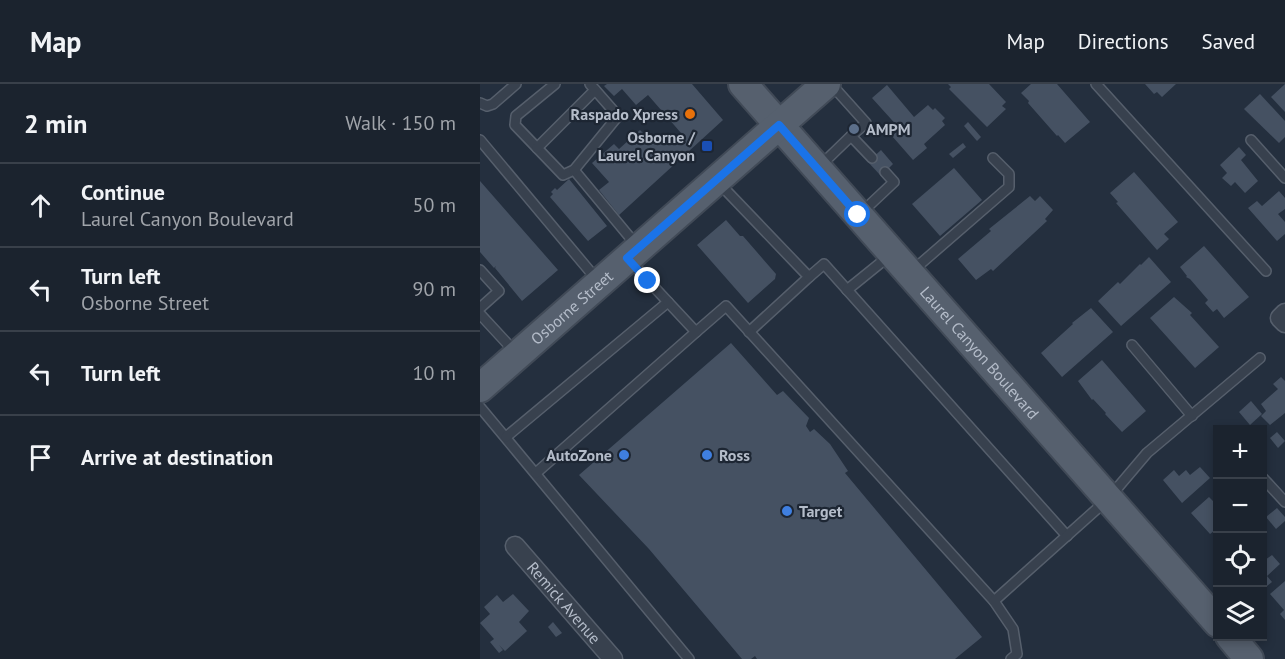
<!DOCTYPE html>
<meta charset="utf-8">
<style>
:root{--surface:#1b232e;--page:#242b36;--text:#f1f3f6;--muted:#a0a4aa;--line:#39404a}
body{margin:0;font-family:"PT Sans",sans-serif;background:var(--page);color:var(--text)}
.controls{position:absolute;right:18px;bottom:18px;display:grid;overflow:hidden;border-radius:0px;box-shadow:0 3px 9px #0003}
.controls button{width:54px;height:54px;display:grid;place-items:center;padding:0;border:0;border-bottom:2px solid var(--line);background:var(--surface);color:var(--text);font:30px sans-serif}
.stop{position:absolute;width:18px;height:18px;margin:-14px;border:4px solid #1a73e8;border-radius:50%;background:#fff}
.stop.end{background:#1a73e8;border-color:#fff;box-shadow:0 2px 6px #0008}
.list{margin:0;padding:0;list-style:none}
h2{display:flex;justify-content:space-between;align-items:center;height:78px;margin:0;padding:0 24px;font-size:26px}
h2 small{font-size:20px;font-weight:400;color:var(--muted)}
.list li{display:grid;grid-template-columns:39px 1fr auto;gap:18px;align-items:center;box-sizing:border-box;height:84px;padding:0 24px;border-top:2px solid var(--line)}
.list b{display:block;font-size:22px;white-space:nowrap}
.list p{margin:0;font-size:20px;white-space:nowrap;color:var(--muted)}
.list em{font-size:20px;font-style:normal;color:var(--muted)}
.icon{flex:none;width:33px;height:33px;fill:none;stroke:currentColor;stroke-width:2;stroke-linecap:round;stroke-linejoin:round}
.map{position:relative;flex:none;width:805px;height:575px;overflow:hidden}
header{display:flex;align-items:center;gap:36px;box-sizing:border-box;height:84px;padding:0 30px;background:var(--surface);border-bottom:2px solid var(--line)}
header strong{font-size:28px}
nav{display:flex;gap:33px;margin-inline-start:auto;font-size:21px}
main{display:flex}
aside{flex:1;background:var(--surface)}
.map>svg:first-child{display:block}
.building{fill:#455162}
.lines{fill:none;stroke-linecap:round;stroke-linejoin:round}
.service-casing{stroke:#565f6c;stroke-width:12}
.minor-casing{stroke:#565f6c;stroke-width:21}
.primary-casing{stroke:#414a57;stroke-width:32}
.service{stroke:#38414e;stroke-width:9}
.minor{stroke:#38414e;stroke-width:18}
.primary{stroke:#56606e;stroke-width:28}
.route{stroke:#1a73e8;stroke-width:8}
.food-dot{fill:#e8710a;stroke:#1d2633;stroke-width:2}
.service-dot{fill:#5c6f8a;stroke:#1d2633;stroke-width:2}
.transit-dot{fill:#1a4fb4;stroke:#1d2633;stroke-width:2}
.shop-dot{fill:#3f7fe0;stroke:#1d2633;stroke-width:2}
.labels{text-anchor:middle;dominant-baseline:central;stroke-width:4.5;stroke-linejoin:round;paint-order:stroke}
.poi-label{font-size:16px;font-weight:bold;fill:#b4bcc9;stroke:#1d2633;text-anchor:end}
.street-label{font-size:16px;fill:#b4bcc9;stroke:#1d2633}
</style>
<header>
<strong>Map</strong>
<nav><a>Map</a><a>Directions</a><a>Saved</a></nav>
</header>
<main>
<aside>
<h2>2 min<small>Walk · 150 m</small></h2>
<ul class="list">
<li><svg class="icon" aria-label="ahead" viewBox="0 0 24 24"><path d="M12 20V5M6 11l6-6 6 6"/></svg><div><b>Continue</b><p>Laurel Canyon Boulevard</p></div><em>50 m</em></li>
<li><svg class="icon" aria-label="left" viewBox="0 0 24 24"><path d="M17 20v-9H6M10 6l-5 5 5 5"/></svg><div><b>Turn left</b><p>Osborne Street</p></div><em>90 m</em></li>
<li><svg class="icon" aria-label="left" viewBox="0 0 24 24"><path d="M17 20v-9H6M10 6l-5 5 5 5"/></svg><div><b>Turn left</b></div><em>10 m</em></li>
<li><svg class="icon" aria-label="arrive" viewBox="0 0 24 24"><path d="M6 21V4h12l-3 4 3 4H6"/></svg><div><b>Arrive at destination</b></div></li>
</ul>
</aside>
<div class="map">
<svg width="805" height="575" viewBox="0 0 805 575">
<rect width="100%" height="100%" fill="#242f3e"/>
<!-- building -->
<g class="building">
<polygon points="127,0 212,0 243,36 139,131 119,106 129,98 112,79 134,60 139,65 160,46 170,56 177,49 190,59 201,49 168,11 156,21 142,5 134,12 124,2"/>
<polygon points="468,0 509,0 526,18 522,22 526,25 507,43 469,5 471,3"/>
<polygon points="551,0 577,0 610,38 585,59 578,51 577,52 548,19 549,17 541,9"/>
<polygon points="665,0 696,0 682,13 677,8 674,10"/>
<polygon points="805,0 805,28 791,13"/>
<polygon points="407,1 434,33 448,21 453,26 455,24 465,34 462,37 465,41 444,60 447,64 433,76 412,52 420,45 392,14"/>
<polygon points="780,10 805,37 805,53 799,59 764,25"/>
<polygon points="488,38 501,53 497,57 484,42"/>
<polygon points="483,59 486,63 473,74 469,70"/>
<polygon points="759,63 766,71 761,76 778,97 765,109 755,98 751,102 742,94 747,89 740,81"/>
<polygon points="401,66 413,80 401,92 388,78"/>
<polygon points="474,84 502,116 460,152 432,120"/>
<polygon points="654,88 698,138 684,150 689,155 677,166 636,119 638,118 630,109"/>
<polygon points="89,95 127,142 108,157 70,113 73,110 71,108 75,104 77,106"/>
<polygon points="0,97 78,186 42,217 15,184 16,182 14,184 0,168"/>
<polygon points="799,107 805,114 805,125 798,130 805,138 805,150 797,157 768,124 777,117 782,122"/>
<polygon points="550,112 555,117 560,112 573,126 565,135 567,137 513,187 511,185 496,196 478,175 511,147 509,145"/>
<polygon points="246,136 260,152 263,152 296,190 295,195 268,219 217,161"/>
<polygon points="724,162 769,213 744,234 737,225 733,228 725,219 728,216 710,195 706,193 707,192 700,183"/>
<polygon points="669,173 691,198 641,242 618,217 638,198 640,200 660,180 661,181"/>
<polygon points="694,213 712,229 710,231 739,263 715,284 670,234"/>
<polygon points="611,224 633,248 582,293 561,269 593,240 592,239"/>
<polygon points="251,259 297,311 303,307 329,334 326,342 330,348 334,345 350,360 368,387 365,389 502,553 475,575 277,575 275,572 271,575 262,575 169,465 99,391"/>
<polygon points="622,276 666,327 642,348 625,330 626,329 613,315 612,316 598,297"/>
<polygon points="801,293 805,297 805,329 790,341 781,332 786,327 781,320 798,305 793,300"/>
<polygon points="771,317 782,330 770,341 759,328"/>
<polygon points="797,348 805,357 798,364 790,354"/>
<polygon points="720,383 730,394 702,419 683,396 694,386 699,392 706,386 710,391"/>
<polygon points="729,413 734,418 738,416 738,444 730,450 711,429"/>
<polygon points="797,424 805,433 805,437 796,445 786,433"/>
<polygon points="792,471 800,480 787,492 792,498 782,506 782,473 785,476"/>
<polygon points="805,497 805,536 800,530 804,526 790,510"/>
<polygon points="33,510 49,527 39,538 47,547 25,567 19,561 23,566 19,569 10,558 14,555 0,539 10,530 4,523 17,511 23,518"/>
<polygon points="73,538 82,549 76,553 68,543"/>
</g>
<g class="lines">
<!-- service casing -->
<g class="service-casing">
<g id="service">
<polyline points="75,0 36,32 35,41 83,91 94,86 157,162"/>
<polyline points="351,0 386,39 371,52 392,74"/>
<polyline points="616,0 786,187"/>
<polyline points="0,19 7,22 13,20 36,0"/>
<polyline points="0,56 118,197"/>
<polyline points="771,56 805,94"/>
<polyline points="57,64 115,6"/>
<polyline points="340,82 371,52"/>
<polyline points="94,86 138,32 110,0"/>
<polyline points="238,98 329,193 269,248"/>
<polyline points="380,130 414,98 405,88"/>
<polyline points="0,186 19,207 0,224"/>
<polyline points="431,188 529,103 529,90 513,74"/>
<polyline points="329,193 344,180 587,452"/>
<polyline points="367,206 409,172"/>
<polyline points="0,230 36,269"/>
<polyline points="216,248 246,222 514,517"/>
<polyline points="652,261 712,332"/>
<polyline points="0,323 209,575"/>
<polyline points="26,353 188,218 149,176"/>
<polyline points="56,389 216,248 188,218"/>
<polyline points="782,393 805,418"/>
<polyline points="531,575 537,570 533,545 514,517 628,415 667,369 780,274"/>
</g>
</g>
<!-- minor casing -->
<g class="minor-casing">
<g id="minor">
<polyline points="805,229 800,234 805,239"/>
<path id="s1" d="M35,462L133,575"/>
</g>
</g>
<!-- primary casing -->
<g class="primary-casing">
<g id="primary">
<path id="s2" d="M263,0L738,539"/>
<path id="s3" d="M0,304L346,0"/>
<polyline points="750,552 769,575"/>
</g>
</g>
<!-- service -->
<use href="#service" class="service"/>
<!-- minor -->
<use href="#minor" class="minor"/>
<!-- primary -->
<use href="#primary" class="primary"/>
</g>
<g class="lines">
<!-- route -->
<polyline class="route" points="168,197 147,174 299,41 378,131"/>
</g>
<!-- markers -->
<circle class="food-dot" cx="210" cy="30" r="6"/>
<circle class="service-dot" cx="374" cy="45" r="6"/>
<rect class="transit-dot" x="221" y="56" width="12" height="12" rx="3"/>
<g class="shop-dot">
<circle cx="144" cy="371" r="6"/>
<circle cx="227" cy="371" r="6"/>
<circle cx="307" cy="427" r="6"/>
</g>
<g class="labels">
<!-- poi labels -->
<g class="poi-label">
<text x="198" y="30">Raspado Xpress</text>
<text x="386" y="45" text-anchor="start">AMPM</text>
<text x="215" y="53">Osborne /<tspan x="215" dy="18">Laurel Canyon</tspan></text>
<text x="132" y="371">AutoZone</text>
<text x="239" y="371" text-anchor="start">Ross</text>
<text x="319" y="427" text-anchor="start">Target</text>
</g>
<!-- street labels -->
<g class="street-label">
<text stroke="none"><textPath href="#s3" startOffset="122">Osborne Street</textPath></text>
<text stroke="none"><textPath href="#s2" startOffset="358">Laurel Canyon Boulevard</textPath></text>
<text stroke="none"><textPath href="#s1" startOffset="75">Remick Avenue</textPath></text>
</g>
</g>
</svg>
<div class="controls">
<button>+</button>
<button>−</button>
<button><svg class="icon" aria-label="locate" viewBox="0 0 24 24"><circle cx="12" cy="12" r="6"/><path d="M12 2v4M12 18v4M2 12h4M18 12h4"/></svg></button>
<button><svg class="icon" aria-label="layers" viewBox="0 0 24 24"><path d="M12 4l9 5-9 5-9-5zM3 14l9 5 9-5"/></svg></button>
</div>
<div class="stop" style="left:378px;top:131px"></div>
<div class="stop end" style="left:168px;top:197px"></div>
</div>
</main>
